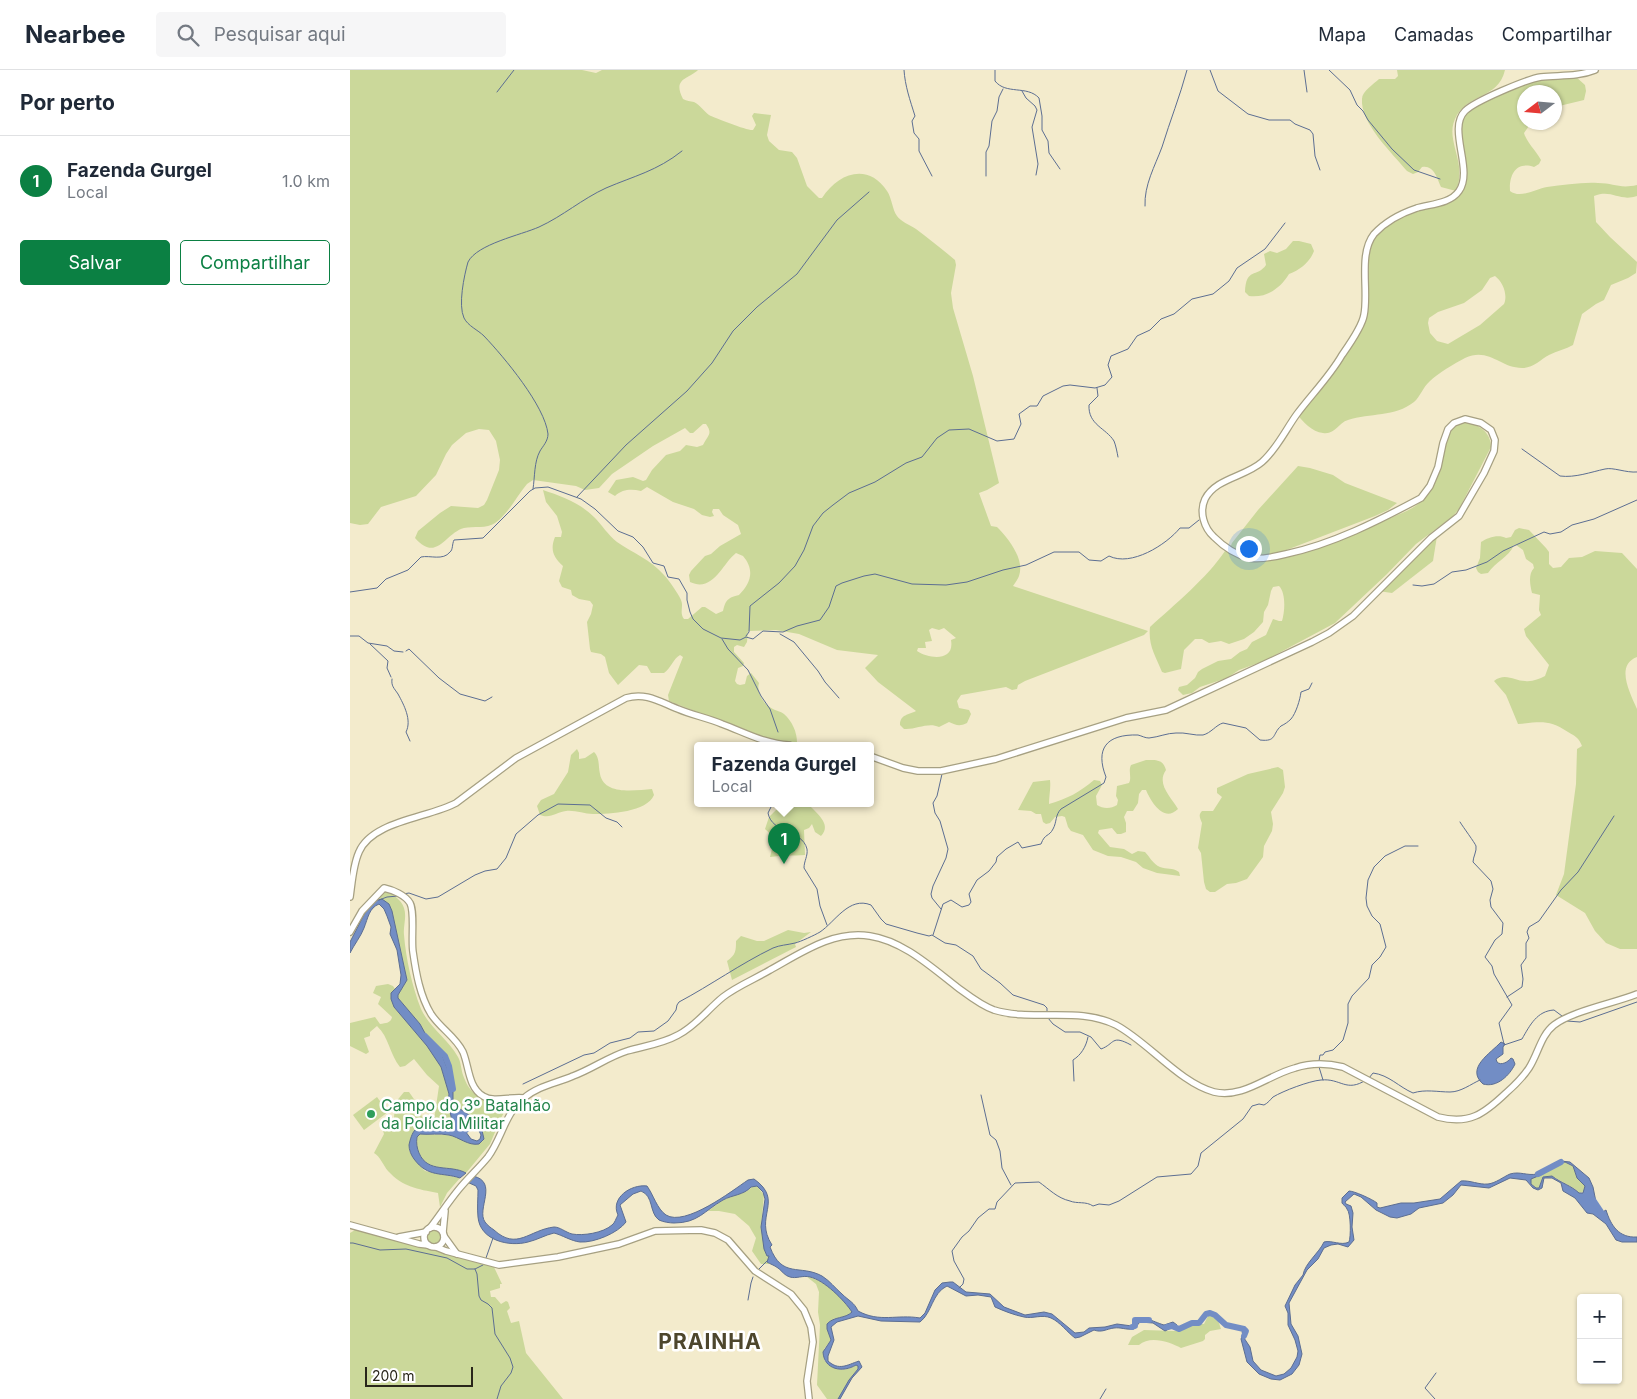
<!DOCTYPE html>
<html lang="pt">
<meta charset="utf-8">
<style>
:root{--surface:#fff;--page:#f6f6f7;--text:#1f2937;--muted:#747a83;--line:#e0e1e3;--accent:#0b8043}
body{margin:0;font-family:Inter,sans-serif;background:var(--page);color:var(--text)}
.controls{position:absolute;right:15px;bottom:15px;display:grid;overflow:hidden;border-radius:5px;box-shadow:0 1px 4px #0004}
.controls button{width:45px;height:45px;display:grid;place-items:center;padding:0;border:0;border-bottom:1px solid var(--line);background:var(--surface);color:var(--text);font:25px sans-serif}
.compass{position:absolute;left:1167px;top:15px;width:45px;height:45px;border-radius:50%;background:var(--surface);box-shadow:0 1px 4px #0004;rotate:254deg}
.scale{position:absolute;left:15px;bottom:12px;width:108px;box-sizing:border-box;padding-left:5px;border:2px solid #29261a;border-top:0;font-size:14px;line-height:18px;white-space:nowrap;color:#29261a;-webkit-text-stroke:4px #fff;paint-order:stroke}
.you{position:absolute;left:898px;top:478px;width:18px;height:18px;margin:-12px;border:4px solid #fff;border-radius:50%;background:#1a73e8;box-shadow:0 0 0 8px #1a73e833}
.badge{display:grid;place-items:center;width:32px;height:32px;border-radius:50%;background:var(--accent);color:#fff;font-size:16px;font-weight:700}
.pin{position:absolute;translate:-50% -41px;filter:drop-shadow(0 1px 2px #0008)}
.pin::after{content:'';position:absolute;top:26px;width:18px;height:15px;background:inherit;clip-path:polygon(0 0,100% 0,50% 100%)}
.popup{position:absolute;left:344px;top:672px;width:180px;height:65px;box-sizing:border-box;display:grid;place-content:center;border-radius:5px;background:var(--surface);filter:drop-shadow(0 1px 4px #0005);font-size:16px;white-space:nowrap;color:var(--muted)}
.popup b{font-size:19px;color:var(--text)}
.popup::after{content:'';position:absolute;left:50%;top:100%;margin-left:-10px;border:10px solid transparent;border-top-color:var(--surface)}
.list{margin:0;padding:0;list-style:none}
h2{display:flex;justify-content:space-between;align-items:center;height:65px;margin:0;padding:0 20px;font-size:21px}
h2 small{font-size:16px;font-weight:400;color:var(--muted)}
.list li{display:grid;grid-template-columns:32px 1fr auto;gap:15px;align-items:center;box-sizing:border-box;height:90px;padding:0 20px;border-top:1px solid var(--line)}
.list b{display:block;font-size:19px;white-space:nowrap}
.list p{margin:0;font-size:16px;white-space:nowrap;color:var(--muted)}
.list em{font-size:16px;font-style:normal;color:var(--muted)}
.actions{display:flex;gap:10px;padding:15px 20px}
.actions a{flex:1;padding:11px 0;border:1px solid var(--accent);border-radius:5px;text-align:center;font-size:18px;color:var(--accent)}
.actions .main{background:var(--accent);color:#fff}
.icon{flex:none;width:28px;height:28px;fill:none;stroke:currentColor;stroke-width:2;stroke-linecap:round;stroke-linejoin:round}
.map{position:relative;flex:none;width:1287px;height:1329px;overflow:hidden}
header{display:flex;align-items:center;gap:30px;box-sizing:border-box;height:70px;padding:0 25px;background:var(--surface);border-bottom:1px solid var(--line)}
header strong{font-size:24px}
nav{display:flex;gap:28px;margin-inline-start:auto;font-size:18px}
.search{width:350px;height:45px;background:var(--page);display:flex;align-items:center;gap:12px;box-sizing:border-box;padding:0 18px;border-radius:5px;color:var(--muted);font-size:19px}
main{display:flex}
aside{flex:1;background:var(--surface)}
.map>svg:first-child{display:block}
.green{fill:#cbd89a;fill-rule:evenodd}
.water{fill:#728dc5;stroke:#5c6e92;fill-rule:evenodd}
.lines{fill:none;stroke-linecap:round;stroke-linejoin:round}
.stream{stroke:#5c6e92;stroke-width:1}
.river{stroke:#728dc5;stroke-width:6}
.secondary-casing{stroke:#a6a082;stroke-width:8}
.secondary{stroke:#fff;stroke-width:5.5}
.leisure-dot{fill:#2e9e5b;stroke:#fff;stroke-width:2}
.labels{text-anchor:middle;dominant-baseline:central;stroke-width:5;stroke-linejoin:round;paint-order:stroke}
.leisure-label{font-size:16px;fill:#27864d;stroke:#fff;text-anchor:start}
.district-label{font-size:21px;font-weight:bold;letter-spacing:1px;fill:#4d462c;stroke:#fff}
</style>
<header>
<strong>Nearbee</strong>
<div class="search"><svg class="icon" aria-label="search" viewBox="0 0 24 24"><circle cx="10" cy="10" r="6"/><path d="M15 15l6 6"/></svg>Pesquisar aqui</div>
<nav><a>Mapa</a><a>Camadas</a><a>Compartilhar</a></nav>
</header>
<main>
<aside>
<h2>Por perto<small></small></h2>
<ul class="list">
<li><span class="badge">1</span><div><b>Fazenda Gurgel</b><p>Local</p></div><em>1.0 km</em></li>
</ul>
<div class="actions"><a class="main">Salvar</a><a>Compartilhar</a></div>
</aside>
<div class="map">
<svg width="1287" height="1329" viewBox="0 0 1287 1329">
<rect width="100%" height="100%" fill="#f3ebcc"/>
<!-- green -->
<g class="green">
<path d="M0,0H232L246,3L252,0H348C339,9 322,8 333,29C337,31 340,31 344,32C350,35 354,41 359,45C365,48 398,61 403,60L406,55L402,46L404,43L421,45L417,65L419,71L429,80L442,82L447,88L457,116L469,128H472C488,103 518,92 537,121C542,128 542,139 547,146C550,151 560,155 566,159C579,169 592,179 605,190L606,195L601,223L603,238L623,306L649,413L637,420L629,423L641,456L647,457C658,468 675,489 669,506C668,509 665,513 663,516L798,561L794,565L675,611L668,615L667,619L662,620L656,617L611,625L607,631L609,638L619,640L621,644L617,653C609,657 606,655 599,652L589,657C578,652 566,660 554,659L550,655C550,644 559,645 566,641L528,612L515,598L528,585L487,580L449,564L426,560L398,561L397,572L394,577L387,575L384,577V582L394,593L393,596L388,598L385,611L387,614L390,615L395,614L397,606L401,603L409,613C406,623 414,635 423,639C427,641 430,641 434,644C442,651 447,662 447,672L426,673L319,631L318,625L333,587L330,585C323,589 321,598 314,603H301L297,596L289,595L268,615L259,603L255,587L251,584L241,582L240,579L237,552L241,544L243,535L240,531L229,529L222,525L221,520L212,517L209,511L213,496C203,487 200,479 205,467H211L212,462L207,446L196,432L193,420C211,426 230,433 244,447C252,455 258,465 267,472C283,483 301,490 314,505C318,509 330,526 331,530C334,537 329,542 334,549H338L352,537H355L366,544L373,541C376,529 378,528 389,525C401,513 405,500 393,486L386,483C372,494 363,523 340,512L339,505L341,501L355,486L361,484L370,476L391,464L388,455L373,445L369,439H363L362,442L364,446L360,447L352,445L344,439L323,432L297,417L291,421C281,419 273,419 265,426L258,422L266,410L283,407L293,411L296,410L302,400L316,385L330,381L336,375L347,377L353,375C358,365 363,364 356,354H353L343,363H340L335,358L303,376L262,404L249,418L235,420L226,416L183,410L177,414C167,426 158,444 145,453C137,459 123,456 114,458C95,463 87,493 65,468L68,461L90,443L101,436L128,438L134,435L137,430L149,400L150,390L146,371L139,360L129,359L116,363L102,375L96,384L86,405L66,426L31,437L18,454L10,455L0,453ZM582,558L589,560L594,558L606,568L601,570C605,592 579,589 567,581L568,578H576L575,572L582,571L579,560Z"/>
<path d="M1047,0H1155C1148,30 1116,23 1105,49C1095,71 1118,93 1106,121L1091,117C1087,108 1084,95 1072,97L1068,102L1063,104L1057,101C1043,84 1010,53 1012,29C1012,21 1024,14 1029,9H1045L1048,6Z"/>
<path d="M1225,6L1235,15L1236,21L1234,30L1205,37L1204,22H1174V52L1181,53L1174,63C1176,71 1186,81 1191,90L1189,94L1184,97C1166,91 1159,105 1160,121C1170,129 1186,119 1197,117C1214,115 1232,112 1248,113C1264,113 1269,119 1287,115V126C1269,132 1262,119 1244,126L1246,152L1260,167L1287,192L1286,203L1278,208L1261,215L1254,230L1246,234L1232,244L1223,275C1216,279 1207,281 1199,285C1190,290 1183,298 1172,298C1150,298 1139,277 1115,288C1105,293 1087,304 1080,311C1073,317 1070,327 1064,332C1045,347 1020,343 998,350C988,353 985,365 973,363C962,362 953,352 946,343L989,289L1013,244L1016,181L1021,170L1045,148L1070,139L1096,133L1109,127L1115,114L1109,66L1112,47L1128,34L1185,9ZM1145,206C1153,212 1158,225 1154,234L1130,255L1098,274L1087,271L1080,263L1078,253L1079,248L1088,242L1114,233L1132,220L1140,208Z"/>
<path d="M943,171H949L961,174L964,181C960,192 950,200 939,204C930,219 916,228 899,226L895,222C896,197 907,208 916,195L914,184L920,181L927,183L936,179Z"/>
<path d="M1116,352C1129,355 1141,362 1141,377L1109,439L1102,447L1066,474L1037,504L985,553L914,591L889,600L877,608L850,617L842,623L833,625L828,620L829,617L837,615L845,608L848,602L852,599L868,591L881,589L890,582L897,579L902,572L916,565L923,549L929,551H932C935,541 936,523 929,516L923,517L921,521L918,535L914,542L913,552L904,562L894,569L879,574L871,571L859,573L852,569H845L834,580L831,599L815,603L812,602C805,585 798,575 800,557C824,535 857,508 875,481L900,489L921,488L1043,447C1054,442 1066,438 1073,429C1091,406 1081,357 1116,352Z"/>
<polygon points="948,396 960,398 983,405 995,413 1047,433 1038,440 1025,446 926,484 902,485 880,478 882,473 908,440"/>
<path d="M1169,458L1179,460L1196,478L1199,482V494L1203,498L1211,497L1219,488L1232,487L1245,481L1272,483L1287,499V587C1265,595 1280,623 1287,639V879H1270L1256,873L1245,861L1235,843L1206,825L1214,804L1226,714L1227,679L1232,676C1229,668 1225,666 1218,662C1199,649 1190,652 1168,654L1156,625L1144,611C1155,602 1165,611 1175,611C1182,612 1189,609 1195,606L1199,595L1176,566L1174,559L1191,545L1189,540L1190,525L1182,523C1180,515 1178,504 1184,498L1183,494L1176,489L1173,480L1166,475H1164C1159,487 1145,492 1138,503L1131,504L1128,502L1126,498L1130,488L1131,472C1138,467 1149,464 1156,468L1161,467L1165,460Z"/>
<polygon points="1087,466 1083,491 1042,523 1028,521 1059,488"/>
<path d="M227,679L229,683V689L235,688L244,682C250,688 248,695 250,704C254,726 286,720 302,719L304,725C297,742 260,744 243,744C234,744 225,740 216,741C206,742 201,749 190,745L187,736L191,730L204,724L218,702L221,685Z"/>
<path d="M796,690C806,690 813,689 816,700C806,714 821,727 828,739C814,753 801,732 796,720H792L789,724L788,733L783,741H777L774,747L776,753V762L771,764H767L762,758L749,760L748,763L760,777L774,779L782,784L788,781L795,782C799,786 803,794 810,797C817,800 822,797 829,802L830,806L807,803L793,798L786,792L771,787L758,786L743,780L733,765L721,761L718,757L715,747L712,746L705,747L700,753L696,754L693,752L691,744H686L681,741L668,740L683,712L700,710C701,718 699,726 699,734C717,729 730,722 744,710L750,711L752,715L746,726L747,735C753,739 761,739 767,735L768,730L766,726L767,716L779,713C782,708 778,701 781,695Z"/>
<path d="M928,697L933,700L935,717L933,723L921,742L923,754L922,761L914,776L913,787L897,809L886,813L877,814L865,822H860L856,819L854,812L851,783L848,778L852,753C850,748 848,745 852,741H863L872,727L867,723V718L898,704Z"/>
<path d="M433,733H457C465,742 483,754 471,766L465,762L462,754L459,758L454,760L455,785C443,786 432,785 420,787L422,779L429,772L415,759L419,747Z"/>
<path d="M36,820C43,825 51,829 54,838C57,847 53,856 54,865C56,889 62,916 71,939C79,957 98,969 108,987C111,992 111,999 113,1005C122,1031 137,1031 161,1030L151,1048L140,1074L116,1103C100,1094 78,1104 69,1083C67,1078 66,1073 67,1067L70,1064L100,1065L126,1074L133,1071L130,1052L107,1037L103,1030V1013L91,982L81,974L70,954L48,928V925L57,910L42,841L35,831L28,830Z"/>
<path d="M438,860L454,863L461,862L445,874L446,877L382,910L377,891C386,885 386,880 386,871L391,866L407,871H414Z"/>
<path d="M38,914L43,916L45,919L41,923L44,937L77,976L91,997L99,1024L98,1032L102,1051L100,1056L93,1059L72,1058L59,1074V1080L63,1088L75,1101L110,1108L97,1123L90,1137L88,1123C67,1119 53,1117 38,1101C33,1095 30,1086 24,1083L34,1064L31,1054L44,1048L45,1033L54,1022H59L66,1032L68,1040L73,1048L81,1052L84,1050L89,1016L77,1005L64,989L55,996L50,997C40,985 39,967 27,956L20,962V966L14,968L19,982L16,984L0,976V953L25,947L30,954C36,953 41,953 42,947L28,934L31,927L23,923L26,916Z"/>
<polygon points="27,1027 38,1042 14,1060 3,1045"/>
<path d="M1215,1092L1223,1096L1227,1108L1235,1116V1121L1229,1123L1225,1119L1202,1106L1193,1107L1189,1118H1186L1181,1114V1109C1193,1104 1202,1095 1215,1092Z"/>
<polygon points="403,1116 407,1116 414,1125 411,1157 416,1184 419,1186 417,1192 420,1194 411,1194 402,1181 406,1168 399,1156 385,1144 369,1141 358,1141 373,1130 397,1121"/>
<circle cx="84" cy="1167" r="8"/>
<polygon points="5,1160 18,1161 93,1183 143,1195 152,1214 150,1214 150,1218 140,1221 141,1227 145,1227 151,1234 156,1231 158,1232 160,1238 157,1241 161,1253 169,1251 176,1283 213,1329 0,1329 0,1163"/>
<path d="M457,1207C473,1208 494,1229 502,1242L497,1246L483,1249L478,1262L481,1270L474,1279V1290C483,1300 494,1303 506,1295L508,1296V1299L499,1310L488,1329H477L467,1315L470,1255L468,1242L469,1222L466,1214Z"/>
<path d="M860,1245L868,1250L871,1259L860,1261L855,1265V1269L853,1271L831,1278C820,1272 800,1265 789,1275H778L782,1267L794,1260L825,1261H829L841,1254H854L858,1246Z"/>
</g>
<!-- water -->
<g class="water">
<path d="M32,829L39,834L42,841L57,910L48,925V928L70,954L81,974L91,982L103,1013V1030L107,1037L130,1052L134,1069L129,1074C118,1076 109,1067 99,1065C90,1063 79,1065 70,1064L67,1067C66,1073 67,1078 69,1083C78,1104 100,1094 116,1103L110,1108C92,1102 78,1108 64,1089C61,1085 59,1080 59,1075C60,1070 62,1063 65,1060C75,1054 89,1062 100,1056L102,1051L98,1032L99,1024L91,997L77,976L44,937L41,929V923L50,914L51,905L47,880L40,864L41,857L37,846L34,839L29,834C19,838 18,848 14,858C11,866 4,875 0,883V872L19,835L24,831ZM108,1045L124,1050L131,1065L130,1069L127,1071L121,1069C115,1061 111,1055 107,1047Z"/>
<path d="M1151,972L1155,974L1153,977V984L1146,989L1147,992C1151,996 1158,992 1161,988L1163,989L1165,994C1160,1005 1147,1018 1133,1014C1115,998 1141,983 1151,972Z"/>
<path d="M1211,1091L1220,1092L1239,1108L1243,1117L1248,1142L1251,1143L1256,1140C1261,1156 1269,1168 1287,1167V1172H1272L1266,1170L1256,1154L1243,1144L1237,1143L1225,1128L1213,1121L1211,1113L1202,1108H1194L1192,1118L1188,1120L1183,1118L1176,1110L1160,1108L1139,1118L1111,1115L1103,1125L1093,1133L1069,1138L1061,1144L1047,1148L1040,1147L1026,1140L1011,1127L1004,1124L995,1132L996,1134L1001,1136L1003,1143L1002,1157L1004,1170L998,1177L988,1174L981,1175L974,1178L968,1189L957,1200L939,1233L941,1254L948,1266L952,1284L949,1295L942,1304L930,1310L921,1309L909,1304L897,1292L891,1269L893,1264L892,1262L894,1258L897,1262L894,1268L900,1277L903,1291L911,1300L926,1306L934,1304L941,1298L947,1287L948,1281L945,1270L938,1255V1243L935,1236L945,1215L953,1205C955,1193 969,1183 974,1172C982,1170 991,1176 999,1172C1001,1167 1001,1143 997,1139C996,1136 993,1135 992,1133V1128L999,1121C1004,1121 1022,1129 1027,1133V1137L1030,1138L1051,1133H1064L1090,1129L1111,1111C1120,1110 1129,1115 1138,1114C1146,1113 1153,1107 1160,1104C1170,1101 1177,1106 1187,1104C1196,1101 1201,1094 1211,1091ZM1215,1092L1223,1096L1227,1108L1235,1116L1233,1123H1229C1222,1116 1211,1113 1202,1106L1193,1107L1189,1118H1186L1181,1114V1109L1193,1104L1204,1095Z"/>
<path d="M123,1106C149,1112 126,1139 135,1152C137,1155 141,1158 144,1160C167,1181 179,1160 204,1157C210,1157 215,1162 222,1164C233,1166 253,1163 262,1155C265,1153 266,1148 268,1145C260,1128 281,1114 297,1116C303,1124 307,1139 316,1145C335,1157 382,1121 398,1110L404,1109C435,1131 403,1146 422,1175L420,1177C432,1209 450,1194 472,1206C480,1211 485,1218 492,1224C499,1231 504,1232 508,1241C530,1253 547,1244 570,1248L575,1243L585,1220L592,1213L600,1212H603L616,1222L640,1224L654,1237L675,1245L694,1242L702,1244L725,1263L734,1262L739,1258L755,1257L767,1254L782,1256C790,1242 803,1252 814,1255L823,1252L827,1255L815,1261L803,1253L790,1252L784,1259C775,1260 771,1257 764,1258C756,1259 752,1263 744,1260L730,1267L725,1268C717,1262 710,1252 701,1248C692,1244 683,1249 674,1247C664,1245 654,1241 645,1237L641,1227L628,1225L616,1226L597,1216C582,1223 582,1243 570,1252L531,1251L508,1246L487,1252L481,1257L484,1270L478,1286V1291C489,1301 497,1295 509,1291L512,1297L502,1308L490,1329H488L499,1310L508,1299V1296L506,1295C493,1303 474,1300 473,1282L481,1270L477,1259V1254C484,1246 495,1249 502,1242C494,1230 474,1210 460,1207C453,1205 446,1209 440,1207C435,1206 432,1201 428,1198C424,1195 420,1194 417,1192L419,1186H417L414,1179L411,1157L415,1129L413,1122L407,1116L401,1117C394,1125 382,1125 373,1130C354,1141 348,1153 324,1153C320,1153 313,1152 309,1150C299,1143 304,1126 291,1121L283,1124L270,1135L276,1152C268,1163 244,1173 230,1172C221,1171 212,1165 204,1163C195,1165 187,1170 178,1172C160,1177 130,1171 128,1147C127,1138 128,1128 128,1120L126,1116L117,1112Z"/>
</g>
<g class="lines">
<!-- stream -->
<g class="stream">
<path d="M554,0C555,16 560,30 565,46L562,51L564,63L569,69V81L582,106"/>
<path d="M645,0V11C656,25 677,15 689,28L692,46V60L698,71L699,83L710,99"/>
<polyline points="860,0 868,21 898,44 919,50 940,50 945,54 960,60 963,64 965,86 970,100"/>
<polyline points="954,0 957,22"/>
<polyline points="979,0 1000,20 1007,35 1013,41 1018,50 1042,79 1064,100 1090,109"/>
<polyline points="672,21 676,28 685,36 687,40 682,57 688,94 686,105"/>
<polyline points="147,22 164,0"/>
<polyline points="636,106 636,82 639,76 642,51 647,41 649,27 653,19"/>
<path d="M795,136C794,115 805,96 812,77C820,51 830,26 837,0"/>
<path d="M747,318L748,326L739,335C738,355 756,358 764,371C766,376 767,382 768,387"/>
<path d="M1172,379L1210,406C1225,408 1241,402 1255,399C1263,397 1276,403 1287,402"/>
<path d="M183,419C185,406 184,392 190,381C193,376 198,371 198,364C195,336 154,287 134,266C128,260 118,256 114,248C108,235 114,206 118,192C127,174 171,165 189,157C213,146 232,129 256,118C284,106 307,101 332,81"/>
<polyline points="227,427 276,375 337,321 362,293 383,261 407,237 447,204 487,150 519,122"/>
<polyline points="1063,515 1072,516 1084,514 1102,502 1116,500 1137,492 1153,481 1194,462 1200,464 1211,462 1222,455 1244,449 1287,430"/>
<path d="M0,522L27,518L36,509L58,500L71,487C80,485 93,491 100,482C103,480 102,474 104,470L133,468L180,421L185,418L198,417L231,429L245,439L268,461L283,467L293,477L303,493L314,496L318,507L329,509L337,523V530L340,542L343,549L353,559L371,568L390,570L396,567L403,569L413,561L433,562L447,556L470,550L479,537L486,516L492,513L514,506L525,504L562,514L596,515L617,512L653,500L676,495L704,482H729L739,490L751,491L759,486C781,497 816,475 830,458H839L849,450"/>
<polyline points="430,564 444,572 468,601 475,612 489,628"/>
<polyline points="0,566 9,566 18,573 37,576 44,581 53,582"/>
<polyline points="396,566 399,562 400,536 429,513 445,496 454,480 463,456 473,443 483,435 499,423 525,412 556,393 572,387 587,368 599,360 619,359 647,371 664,369 671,354 669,344 680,336 687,336 693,326 713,316 720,315 745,318 755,315 762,307 758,295 761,286 778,279 787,266 800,260 811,249 824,244 842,229 863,224 879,211 887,198 915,179 935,153"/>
<polyline points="372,569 378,579 398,600 411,626 420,639 428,662"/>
<polyline points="20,574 38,591 37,598 41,607"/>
<polyline points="56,581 59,579 89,608 110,624 135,631 142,627"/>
<path d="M42,609C41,616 44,618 48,624C54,635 62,650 56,662L60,671"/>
<path d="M423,733L418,743C422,764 452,759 457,779C458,786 454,791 454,798L467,819L470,836L477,855"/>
<path d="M1110,752C1113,757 1125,773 1126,776C1127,781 1123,787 1123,792L1141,811L1143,819L1140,830L1141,837L1153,853L1152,864L1145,870L1135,887L1142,896L1144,904L1162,935L1149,953L1154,974"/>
<polyline points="53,824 59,823 76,829 88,827 125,805 135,801 147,799 156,788 166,764 188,745 208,734 240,735 256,748 267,752 272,757"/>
<polyline points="29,830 37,827 48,826"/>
<polyline points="591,839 582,828 581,824 583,816 596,788 598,779 590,751 585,743 583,733 587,726 592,704"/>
<path d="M583,865L593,834L601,830L612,837L619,835L621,832L619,824L627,810L639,801L646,792L647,787L656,779L668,772L672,778L691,774C695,763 699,767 703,759C707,752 705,745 711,739L754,713L756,707C745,679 756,664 788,665C792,666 795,668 799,668C809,667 817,663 826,663C835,662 845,666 853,665C861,663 866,655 873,653L896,658L910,670C927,672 922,664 931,656C935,654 938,652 941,649C946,643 950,630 951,622L959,619L962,613"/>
<polyline points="1157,927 1172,917 1173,909 1171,895 1176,888 1176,873 1179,868 1177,862 1179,857 1189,851 1211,820 1228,802 1264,746"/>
<path d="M698,948L703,954L715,962H730L741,967L751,979C765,974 761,964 781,975"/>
<polyline points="1217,951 1230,952 1287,932"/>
<path d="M1154,975L1172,969C1180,955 1187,941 1204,940L1212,946"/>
<polyline points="969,991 970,985 973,985 975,982 983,980 993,970 998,953 998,934 1002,926 1019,908 1022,895 1030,887 1036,877 1030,854 1022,846 1017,836 1016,828 1018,810 1024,797 1035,786 1055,776 1068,776"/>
<polyline points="969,997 973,1010"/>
<path d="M1019,1008L1023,1003C1039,1005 1049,1017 1063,1023C1075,1019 1088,1022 1100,1022C1111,1022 1121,1014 1130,1010"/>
<path d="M724,1011L723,990C731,985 736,977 738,967"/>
<path d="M173,1014L234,985L244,983L260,973L280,968L288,962L304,961L318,951L326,940L327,935L329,932C361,915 390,894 423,878C430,875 437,875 445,873C450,872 465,865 470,862C485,852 499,826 521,835L531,849L536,854L567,863L579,866L582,865L595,873L606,875L623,886L631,899L650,913L663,925L694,935L697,938V941"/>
<polyline points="631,1025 640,1065 646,1070 650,1081 652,1098 661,1115"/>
<polyline points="116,1053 127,1048"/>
<polyline points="0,1173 3,1173 30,1180 56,1179 97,1188 117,1199 125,1199 133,1195"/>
<polyline points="136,1188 143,1168"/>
<polyline points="125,1199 127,1204 129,1226 131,1230 138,1234 142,1238 145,1264 160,1288 163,1297 161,1303 151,1316 147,1329"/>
<polyline points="409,1199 418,1190"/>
<path d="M609,1218L613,1214L614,1209L604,1191L602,1181L612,1167L619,1161L628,1148L639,1139H645L647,1132L665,1113L689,1112C699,1119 707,1128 720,1131C727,1134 736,1131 743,1136L749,1134L759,1135L769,1131L807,1107L841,1104L848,1096L851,1083L893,1049L902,1036L909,1034L914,1035C918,1033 920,1030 923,1027C933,1021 959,1011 971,1010C991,1008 996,1023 1016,1010"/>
<polyline points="398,1230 401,1213 403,1207"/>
<polyline points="750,1329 756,1319"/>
<polyline points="1085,1329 1075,1318 1086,1303"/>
</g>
<!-- river -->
<g class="river">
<polyline points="75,966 95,986 99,996 103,1019"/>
<polyline points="103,1038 115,1051 118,1056 116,1060 106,1061"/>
<polyline points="1188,1104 1211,1092"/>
<polyline points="1243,1130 1255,1148"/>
<polyline points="782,1257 785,1256 785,1250 799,1250"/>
<polyline points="817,1257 822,1256 829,1259 842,1253 849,1253 856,1244 860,1243 865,1245 876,1255 894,1259 896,1261 894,1266"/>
</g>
<!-- secondary casing -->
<g class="secondary-casing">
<g id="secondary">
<path d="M520,686L553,698L568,701H591L646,689L776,648L816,640L962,572L979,563L1003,546L1081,468L1109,446L1134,403L1144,381L1145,370L1141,360L1131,353L1115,349L1104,353L1098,359L1093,373L1088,397L1080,416L1071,428C1028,451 983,474 936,484C924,487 911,490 899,488C886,485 873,476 864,467C854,458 849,442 855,429C866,408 895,407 912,392C927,379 936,359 947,344C962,324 980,306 992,285C999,275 1012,257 1014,245C1019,221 1008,184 1024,164C1035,152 1052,143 1067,138C1080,134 1100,134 1109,121C1124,100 1097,59 1115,41C1125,31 1177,9 1191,7C1209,5 1228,7 1245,0"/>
<path d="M0,827C2,813 3,795 9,782C22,751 78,748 106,733L166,688L276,628C296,622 310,632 328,639C342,645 358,648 372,654C394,662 415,674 439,675"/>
<path d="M0,862L12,841L34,818C43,820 55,825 60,833C65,842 61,870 63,882C66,903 70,926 81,944C90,958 106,967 113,982C119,996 118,1017 133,1026C144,1033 161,1026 174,1028"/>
<polyline points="0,1155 69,1174 78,1175"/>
<circle cx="84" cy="1167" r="10"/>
<path d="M80,1158C90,1145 99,1131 109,1119C118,1108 129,1098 138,1087C152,1068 155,1043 174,1028C188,1016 207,1013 223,1006C242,999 258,987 277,981C294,976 312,974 328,965C346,956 358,939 373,927C387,916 405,909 420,900C451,883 483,860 520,866C553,871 581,897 607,917C618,925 630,935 644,940C683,952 729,936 766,955C798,972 830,1013 864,1022C893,1029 918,1005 945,998C960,993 977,993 993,997L1088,1047C1119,1055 1134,1044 1156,1023C1164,1016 1173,1007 1179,998C1188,984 1191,965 1204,955C1222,941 1265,933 1287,924"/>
<polyline points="93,1162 95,1141"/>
<polyline points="94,1166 107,1184"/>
<polyline points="49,1167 76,1162"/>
<polyline points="86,1177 96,1181 149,1195 208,1187 269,1174 305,1161 351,1160 365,1163 378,1170 405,1201 441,1224 454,1240 461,1257 463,1272 457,1311 459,1329"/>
</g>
</g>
<!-- secondary -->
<use href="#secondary" class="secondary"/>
</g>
<!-- markers -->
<circle class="leisure-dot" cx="21" cy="1044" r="5"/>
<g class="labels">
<!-- leisure labels -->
<g class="leisure-label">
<text x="31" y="1035">Campo do 3º Batalhão<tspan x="31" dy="18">da Polícia Militar</tspan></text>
</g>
<!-- district labels -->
<g class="district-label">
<text x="360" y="1271">PRAINHA</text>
</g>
</g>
</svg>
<div class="controls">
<button>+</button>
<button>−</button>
</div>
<svg class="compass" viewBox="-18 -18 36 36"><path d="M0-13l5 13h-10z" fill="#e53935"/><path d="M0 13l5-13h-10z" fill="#747a83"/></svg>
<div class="scale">200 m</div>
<div class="you"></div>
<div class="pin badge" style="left:434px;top:794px">1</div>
<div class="popup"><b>Fazenda Gurgel</b>Local</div>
</div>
</main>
